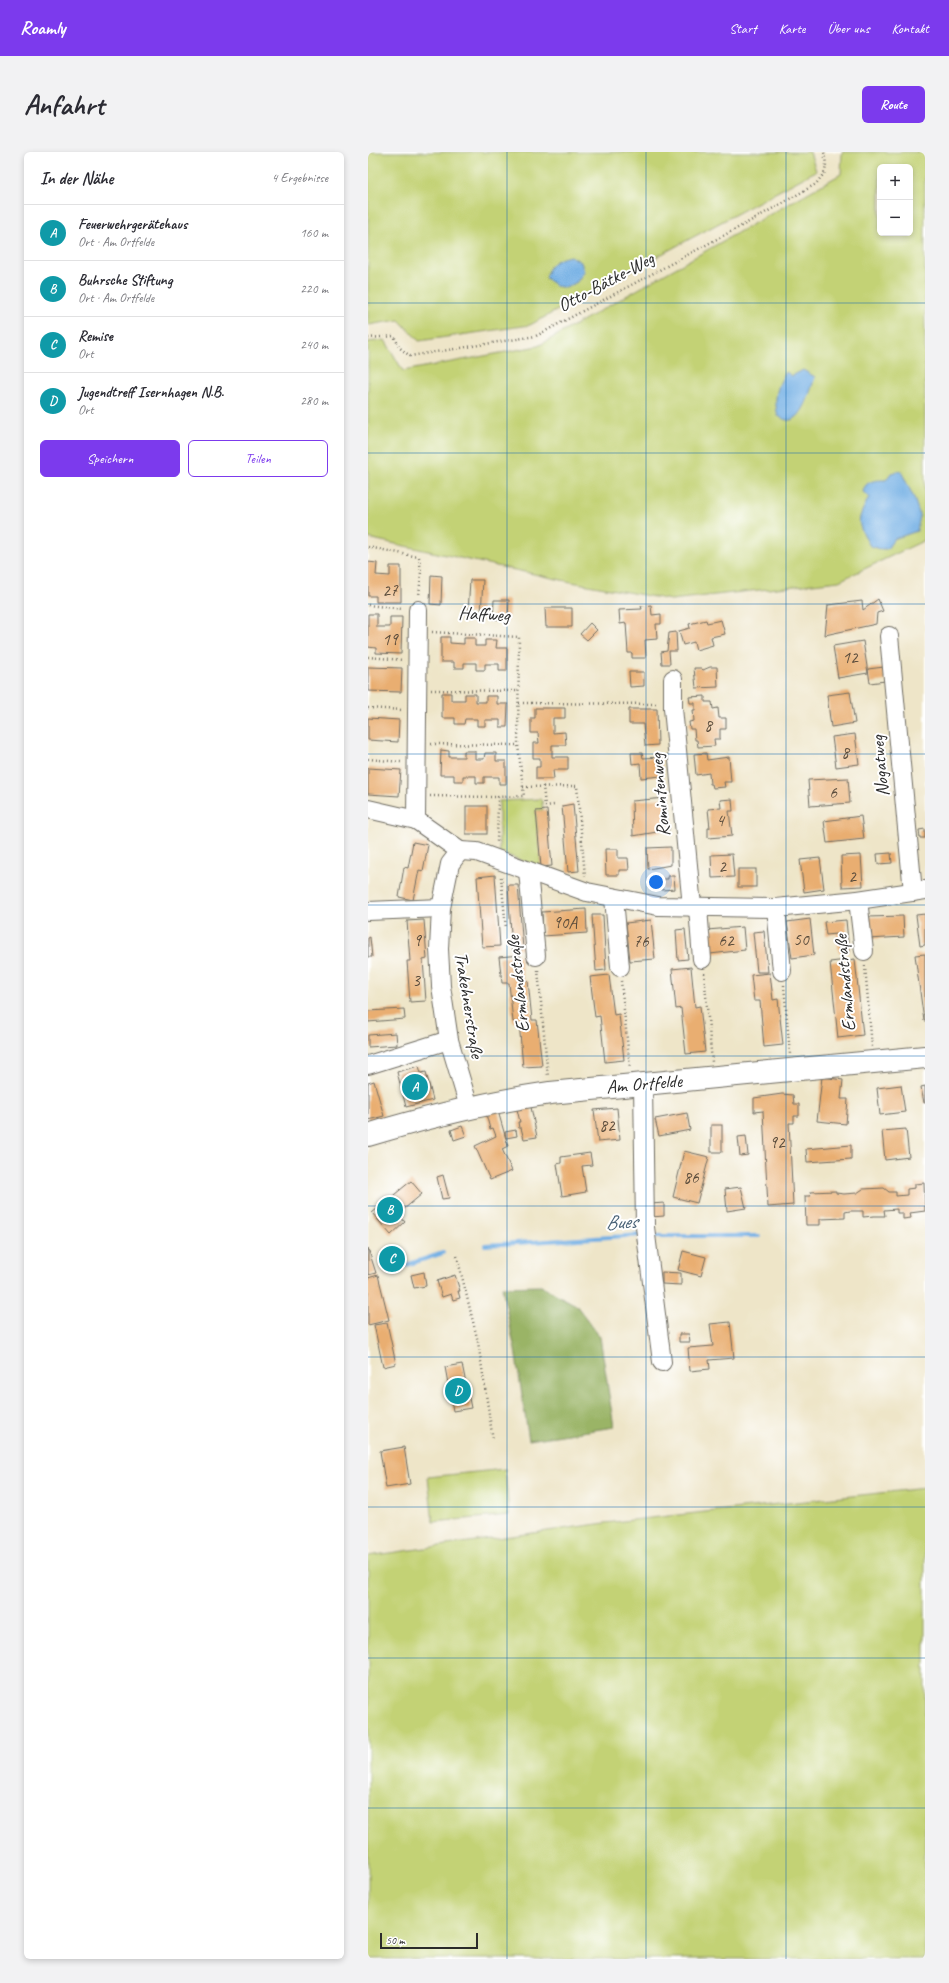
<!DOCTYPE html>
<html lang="de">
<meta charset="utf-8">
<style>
:root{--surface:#fff;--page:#f2f2f3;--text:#2b2b33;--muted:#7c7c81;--line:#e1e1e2;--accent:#7c3aed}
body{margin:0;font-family:Caveat,sans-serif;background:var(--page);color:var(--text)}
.controls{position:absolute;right:12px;top:12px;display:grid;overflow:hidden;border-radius:6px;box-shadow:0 2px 6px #0003}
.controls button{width:36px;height:36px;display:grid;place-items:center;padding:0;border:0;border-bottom:1px solid var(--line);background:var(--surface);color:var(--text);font:20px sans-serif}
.scale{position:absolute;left:12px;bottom:10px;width:98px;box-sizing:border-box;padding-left:4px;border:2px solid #2b2b2b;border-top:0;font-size:11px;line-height:14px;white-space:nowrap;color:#2b2b2b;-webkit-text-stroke:3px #fff;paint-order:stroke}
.you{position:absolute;left:288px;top:730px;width:14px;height:14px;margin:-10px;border:3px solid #fff;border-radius:50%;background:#1a73e8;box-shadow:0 0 0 6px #1a73e833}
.badge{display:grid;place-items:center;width:26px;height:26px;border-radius:50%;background:var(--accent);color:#fff;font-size:13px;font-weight:700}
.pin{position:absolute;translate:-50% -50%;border:2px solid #fff;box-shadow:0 1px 4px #0006}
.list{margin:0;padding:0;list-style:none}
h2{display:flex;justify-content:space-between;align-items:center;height:52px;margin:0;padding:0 16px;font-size:17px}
h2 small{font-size:13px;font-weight:400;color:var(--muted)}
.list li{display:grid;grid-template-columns:26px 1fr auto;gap:12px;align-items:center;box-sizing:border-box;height:56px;padding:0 16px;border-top:1px solid var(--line)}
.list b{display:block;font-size:15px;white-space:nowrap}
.list p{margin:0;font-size:13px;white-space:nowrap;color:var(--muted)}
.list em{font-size:13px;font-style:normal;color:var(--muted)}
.actions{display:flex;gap:8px;padding:12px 16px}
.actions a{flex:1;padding:9px 0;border:1px solid var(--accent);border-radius:6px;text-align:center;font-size:14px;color:var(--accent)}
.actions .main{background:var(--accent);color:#fff}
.map{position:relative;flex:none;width:557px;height:1807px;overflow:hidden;border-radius:6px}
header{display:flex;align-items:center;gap:24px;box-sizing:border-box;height:56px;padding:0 20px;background:var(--accent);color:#fff}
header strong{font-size:19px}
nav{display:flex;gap:22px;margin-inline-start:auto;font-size:14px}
.intro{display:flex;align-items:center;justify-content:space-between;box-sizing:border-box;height:96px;padding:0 24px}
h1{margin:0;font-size:28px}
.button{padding:10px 18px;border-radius:6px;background:var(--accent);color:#fff;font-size:14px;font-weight:700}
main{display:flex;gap:24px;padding:0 24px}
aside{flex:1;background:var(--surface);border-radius:6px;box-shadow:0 2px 6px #0003}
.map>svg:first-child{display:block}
.green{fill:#c3d274;stroke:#777e50;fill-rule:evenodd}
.forest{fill:#9ab466;stroke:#627048}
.water{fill:#72afe4;stroke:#4e6d88}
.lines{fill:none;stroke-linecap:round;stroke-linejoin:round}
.stream{stroke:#72afe4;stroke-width:4}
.building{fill:#e9ae71}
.minor-casing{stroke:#6f6c62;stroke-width:20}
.major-casing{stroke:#6f6c62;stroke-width:24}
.path{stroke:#6f6c62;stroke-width:2.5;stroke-dasharray:1 3;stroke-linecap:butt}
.minor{stroke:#fff;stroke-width:18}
.major{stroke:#fff;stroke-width:22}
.grid{fill:none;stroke:#1f6fb2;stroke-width:1;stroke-opacity:0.55}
.labels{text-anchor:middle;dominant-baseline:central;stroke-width:4;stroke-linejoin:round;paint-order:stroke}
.number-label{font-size:17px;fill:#5a4c3c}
.street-label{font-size:19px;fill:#2b2b2b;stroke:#fff}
.water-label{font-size:20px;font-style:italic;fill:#476075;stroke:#fff}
</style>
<header>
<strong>Roamly</strong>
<nav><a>Start</a><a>Karte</a><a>Über uns</a><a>Kontakt</a></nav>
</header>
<div class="intro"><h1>Anfahrt</h1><a class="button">Route</a></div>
<main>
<aside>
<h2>In der Nähe<small>4 Ergebnisse</small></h2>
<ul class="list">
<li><span class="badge" style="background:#0f9aa8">A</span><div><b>Feuerwehrgerätehaus</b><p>Ort · Am Ortfelde</p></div><em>160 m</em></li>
<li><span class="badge" style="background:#0f9aa8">B</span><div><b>Buhrsche Stiftung</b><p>Ort · Am Ortfelde</p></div><em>220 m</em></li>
<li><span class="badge" style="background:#0f9aa8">C</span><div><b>Remise</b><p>Ort</p></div><em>240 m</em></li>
<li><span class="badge" style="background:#0f9aa8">D</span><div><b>Jugendtreff Isernhagen N.B.</b><p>Ort</p></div><em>280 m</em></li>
</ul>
<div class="actions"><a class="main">Speichern</a><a>Teilen</a></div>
</aside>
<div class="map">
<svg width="557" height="1807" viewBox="0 0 557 1807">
<rect width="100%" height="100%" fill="#fff"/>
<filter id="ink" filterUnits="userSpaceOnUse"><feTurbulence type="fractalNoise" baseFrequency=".025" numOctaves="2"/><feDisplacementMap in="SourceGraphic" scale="8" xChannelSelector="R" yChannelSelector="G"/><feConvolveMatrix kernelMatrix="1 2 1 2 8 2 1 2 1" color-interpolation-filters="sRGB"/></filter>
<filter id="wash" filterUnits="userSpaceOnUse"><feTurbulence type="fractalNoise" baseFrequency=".012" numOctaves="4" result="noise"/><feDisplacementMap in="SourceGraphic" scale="16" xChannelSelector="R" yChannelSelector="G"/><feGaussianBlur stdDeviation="0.9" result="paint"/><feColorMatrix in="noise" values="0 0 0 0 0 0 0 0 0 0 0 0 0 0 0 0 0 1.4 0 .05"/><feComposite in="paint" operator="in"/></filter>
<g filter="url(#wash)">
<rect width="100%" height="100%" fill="#eee5c8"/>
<!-- green -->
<g class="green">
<polygon points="0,0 442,0 448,19 162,173 51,189 31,168 0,173"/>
<path d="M474,0H557V388L471,429L303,448L198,429L0,386V190L17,188L35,219L170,194L473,22ZM512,15H542V81H512Z"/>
<polygon points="172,647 174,649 175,658 168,659 173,716 131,700 131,649"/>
<polygon points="137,1317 141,1363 65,1370 60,1325"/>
<polygon points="557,1336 557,1807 0,1807 0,1404 237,1371"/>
</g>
<!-- forest -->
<polygon class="forest" points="173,1134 208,1153 232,1185 246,1275 161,1288 147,1198 134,1135"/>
<!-- water -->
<g class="water">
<path d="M203,104L213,110L216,120L209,130L198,136L188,134L178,126C179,112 190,106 203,104Z"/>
<path d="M435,218L447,225C443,236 436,267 422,268C418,269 414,266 410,264C405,248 409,233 418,220L424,224Z"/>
<path d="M533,319L546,346L552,364L549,379L526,387L519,397H511L502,394C487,368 489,370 501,345L495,340C497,328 508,328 518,328L523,321Z"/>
</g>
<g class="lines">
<!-- stream -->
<g class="stream">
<polyline points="283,1084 391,1084"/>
<polyline points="117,1093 273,1083"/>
<polyline points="35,1114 75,1101"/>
</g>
</g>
<g id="blocks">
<!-- building -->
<g class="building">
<polygon points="0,410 9,411 8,423 22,424 22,414 33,414 33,450 8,450 8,444 0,444"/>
<polygon points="63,423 74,424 73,453 62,452"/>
<polygon points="102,428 115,428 113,462 100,461"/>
<polygon points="510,447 515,459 509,461 508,472 457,483 460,453 494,449 495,458"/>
<polygon points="126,448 141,448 140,468 125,467"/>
<polygon points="283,453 284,463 293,462 293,472 288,472 289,487 277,488 278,506 264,506 264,501 260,501 258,471 252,472 251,458 274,457 273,454"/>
<polygon points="177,456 204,456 204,475 178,475"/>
<polygon points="0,462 9,462 9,475 22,475 22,465 34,465 33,502 8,501 8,496 0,495"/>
<polygon points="338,468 339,471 353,468 357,482 343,485 345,493 328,498 326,490 315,493 311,479 322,476 321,472"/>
<polygon points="222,471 229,478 219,488 212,482"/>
<polygon points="308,480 309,499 301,499 302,512 294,512 293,500 299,499 301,481"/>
<polygon points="73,485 82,485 82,491 96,492 96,486 107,486 107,494 117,494 117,488 129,488 128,496 139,496 139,519 131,519 131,512 117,512 117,518 108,518 108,511 96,511 96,516 86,516 86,510 73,510"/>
<polygon points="495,489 500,521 470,526 465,494"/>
<polygon points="0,515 34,516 33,540 0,539"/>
<polygon points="342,515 349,515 350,535 328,536 326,516 333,516 335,518"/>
<polygon points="516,515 517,529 502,531 500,517"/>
<polygon points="261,520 276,520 276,534 262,535"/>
<polygon points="482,540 487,571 463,575 459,543"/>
<polygon points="74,541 83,541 83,548 97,548 97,542 108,542 108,550 118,550 118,544 129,544 129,552 140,552 139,575 132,575 132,568 117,568 117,574 109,574 109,567 97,567 96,572 87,572 87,566 74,566"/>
<polygon points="337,544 337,550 344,550 345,557 350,556 351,566 358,566 358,577 352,577 352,587 346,587 347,594 330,595 329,588 327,588 326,577 322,577 321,570 326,569 325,558 327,558 327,551 322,551 321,545"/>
<polygon points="167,556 197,556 197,566 185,566 185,581 197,580 198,593 184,593 184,605 200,605 200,618 185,618 186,627 168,627 168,615 172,615 172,606 165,606 165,591 171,591 170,581 163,581 163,566 167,566"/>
<polygon points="261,557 289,557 290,593 277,594 275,572 261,572"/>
<polygon points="0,566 31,568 30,590 0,588"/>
<polygon points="487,582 491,612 468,615 464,585"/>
<polygon points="73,598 81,599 81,605 96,605 96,599 107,599 107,607 116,607 117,601 128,601 128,609 138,609 138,632 131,632 131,625 116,625 116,631 108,631 108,624 95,624 95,629 86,629 86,623 72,623"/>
<polygon points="263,601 274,601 275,606 293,605 294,624 273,626 272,611 264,612"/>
<polygon points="338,601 339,608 361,605 363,630 356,630 357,635 345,636 344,632 342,632 341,621 328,623 326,602"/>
<polygon points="0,616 33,618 31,644 0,642"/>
<polygon points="480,626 482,651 442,654 440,628"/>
<polygon points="297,646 301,678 265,684 264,649"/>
<polygon points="364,647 365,659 361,659 364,684 340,686 340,676 342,676 340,657 353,656 352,648"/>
<polygon points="205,652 211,719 200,720 194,654"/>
<rect x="98" y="654" width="21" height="28"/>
<polygon points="179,658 184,714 173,715 168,659"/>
<polygon points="493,664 496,687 459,691 456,669"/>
<polygon points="557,677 557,686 552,686 551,678"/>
<polygon points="45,690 60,693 55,719 51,718 45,748 31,745 36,715 40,716"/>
<polygon points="303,695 303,713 280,717 279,696"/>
<polygon points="237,697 250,697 250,706 260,706 261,718 251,718 251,723 238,723"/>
<polygon points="523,701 524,711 510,712 509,702"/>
<polygon points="364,702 366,725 344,726 343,703"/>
<polygon points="493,703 495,734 474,735 473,704"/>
<polygon points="452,706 456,737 436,740 432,708"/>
<rect x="370" y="717" width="18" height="18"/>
<polygon points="127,723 132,794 114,795 109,725"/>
<polygon points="300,724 306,724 307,737 294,738 294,727 300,727"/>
<polygon points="140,733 150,733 155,797 144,798"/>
<polygon points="218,757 219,781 175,784 174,760"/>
<polygon points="557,762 557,793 552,794 548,763"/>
<polygon points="224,763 235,763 238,818 228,819"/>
<polygon points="535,764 536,785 500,787 499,765"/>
<polygon points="442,767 446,803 424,806 419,770"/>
<polygon points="56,768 59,807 55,808 58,849 42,850 39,809 42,809 39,769"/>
<polygon points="283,768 287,807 262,809 258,771"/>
<polygon points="478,768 481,800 471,801 469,782 458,783 456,770"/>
<polygon points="375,775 377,798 342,802 339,778"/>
<polygon points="317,777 320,807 310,808 308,778"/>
<polygon points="396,779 400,820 389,820 385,780"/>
<polygon points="2,785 4,805 0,805 0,786"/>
<polygon points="557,802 557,869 556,869 547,803"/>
<polygon points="152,803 155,829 160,829 164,868 169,868 174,914 155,915 151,870 145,870 141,831 134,831 131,805"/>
<polygon points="487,807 495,883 470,886 462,810"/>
<polygon points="323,815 327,855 332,854 337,900 318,902 313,856 308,857 304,817"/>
<polygon points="402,821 405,848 410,847 415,893 396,895 392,849 386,849 383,823"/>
<polygon points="241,823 246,863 251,862 256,908 237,910 232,864 227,865 222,825"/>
<polygon points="36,857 37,867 0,870 0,859"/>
<polygon points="28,881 29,893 0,895 0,883"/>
<polygon points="51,914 53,921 58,920 65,948 38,955 29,920"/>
<polygon points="454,925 475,928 473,947 480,947 478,972 449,969"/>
<polygon points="6,929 16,964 0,968 0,931"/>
<polygon points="533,933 537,960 512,963 509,936"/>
<polygon points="557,934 557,951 556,951 553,935"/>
<polygon points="414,942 425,943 426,952 431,952 431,964 426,964 426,971 421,971 425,1053 400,1055 395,959 386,960 386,946"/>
<polygon points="163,955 169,985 156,987 153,976 151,976 150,970 152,970 149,957"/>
<polygon points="249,956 252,988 230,990 226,958"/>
<polygon points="130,959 140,994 134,997 144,1019 122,1028 107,994 128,984 125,976 122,977 118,962"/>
<polygon points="319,961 322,978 291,984 287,967"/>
<rect x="343" y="973" width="11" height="27"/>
<polygon points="94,974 98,984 86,988 83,978"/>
<polygon points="538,977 541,1005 517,1008 514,979"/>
<polygon points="148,978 149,984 138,986 137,980"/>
<polygon points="378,984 380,1003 372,1004 370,985"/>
<polygon points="483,993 483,1007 439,1010 438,997"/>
<polygon points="316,999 341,1005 329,1051 305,1045"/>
<polygon points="222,1001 224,1013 214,1014 218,1040 194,1044 189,1012 193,1011 193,1005"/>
<polygon points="75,1023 81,1046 74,1047 69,1025"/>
<polygon points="43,1029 54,1042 30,1062 37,1070 23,1083 4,1061"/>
<polygon points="556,1031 557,1059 542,1061 543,1066 535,1067 535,1061 529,1061 529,1057 516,1058 517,1064 506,1064 495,1065 495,1059 482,1059 477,1060 477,1066 452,1067 452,1073 438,1073 437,1044 443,1044 442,1040 468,1039 468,1041 476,1042 489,1041 495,1037 516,1036 521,1040 528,1040 528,1044 539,1043 539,1037 547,1036 547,1032"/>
<polygon points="373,1035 378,1056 359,1059 357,1037"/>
<polygon points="296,1051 296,1064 283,1065 283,1052"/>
<polygon points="0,1096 8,1121 0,1123"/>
<polygon points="315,1099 338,1105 333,1124 310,1118"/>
<polygon points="19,1101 32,1106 29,1113 16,1107"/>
<polygon points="56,1120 58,1134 46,1136 43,1123"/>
<polygon points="294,1120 313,1121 313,1133 294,1132"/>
<polygon points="10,1123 21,1168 0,1173 0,1126"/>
<polygon points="87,1123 92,1139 90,1139 92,1146 85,1148 83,1142 74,1145 69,1129"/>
<polygon points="362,1170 366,1206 341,1208 342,1217 322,1219 320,1196 345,1194 342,1172"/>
<polygon points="19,1171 28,1212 15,1215 6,1173"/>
<polygon points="311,1182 321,1182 322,1190 311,1190"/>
<polygon points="94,1212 103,1256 85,1259 77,1215"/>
<polygon points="36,1295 42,1332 18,1336 12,1299"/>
</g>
</g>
</g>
<g filter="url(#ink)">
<use href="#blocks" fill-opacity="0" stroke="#6f6c62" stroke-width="1"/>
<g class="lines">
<!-- minor casing -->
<g class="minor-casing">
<g id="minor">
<polyline points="50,458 48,668 92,699"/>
<polyline points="521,484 545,740"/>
<polyline points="305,527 305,556 324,755"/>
<polyline points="0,657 48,668"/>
<polyline points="92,699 109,700 219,740 290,754 408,756 490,748 557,738"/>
<polyline points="92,699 82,712 73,756 71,797 73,834 81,888 101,955"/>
<polyline points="160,719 168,804"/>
<polyline points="246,746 252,815"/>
<polyline points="490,748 496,799"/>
<polyline points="330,756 334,807"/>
<polyline points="408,756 414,819"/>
<polyline points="0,759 73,756"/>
<polyline points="0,913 81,888"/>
<polyline points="275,932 277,1075 294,1210"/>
</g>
</g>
<!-- major casing -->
<g class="major-casing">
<path id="major" d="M0,983C60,965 120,950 182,941L557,905"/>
</g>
<!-- path -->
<g class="path">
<polyline points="0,186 26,184 32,196 42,204 168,184 379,71 448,32 457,20 458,12 456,0"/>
<polyline points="0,395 51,405 53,419 51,444"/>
<polyline points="0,453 35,457"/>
<polyline points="64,480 151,485 150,593"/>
<polyline points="0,505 35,508"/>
<polyline points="63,538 150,539"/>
<polyline points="151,551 290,552"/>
<polyline points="0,556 35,558"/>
<polyline points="63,592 150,593 156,644 130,645 129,691"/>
<polyline points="0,607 33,610"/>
<polyline points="175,634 177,654 187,653"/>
<polyline points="155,635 209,634 217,724"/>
<polyline points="62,644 130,645"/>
<polyline points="133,725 138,776"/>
<polyline points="497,814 504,895"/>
<polyline points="170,818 180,925"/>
<polyline points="336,821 344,910"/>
<polyline points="253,829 262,916"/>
<polyline points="416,833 422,902"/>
<polyline points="89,1104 110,1190 125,1288"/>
</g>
<!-- minor -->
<use href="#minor" class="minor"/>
<!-- major -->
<use href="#major" class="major"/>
</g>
</g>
<!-- grid -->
<path class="grid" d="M139,0V1807M278,0V1807M418,0V1807M0,151H557M0,301H557M0,452H557M0,602H557M0,753H557M0,904H557M0,1054H557M0,1205H557M0,1355H557M0,1506H557M0,1656H557"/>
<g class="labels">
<!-- number labels -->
<g class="number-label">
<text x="22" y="438">27</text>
<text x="22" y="487">19</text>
<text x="482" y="505">12</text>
<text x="340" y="573">8</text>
<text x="477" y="600">8</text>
<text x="465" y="640">6</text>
<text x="352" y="668">4</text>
<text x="354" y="714">2</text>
<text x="484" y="724">2</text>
<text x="197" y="770">90A</text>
<text x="433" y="787">50</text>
<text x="49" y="788">9</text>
<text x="358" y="788">62</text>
<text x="273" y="789">76</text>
<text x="48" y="828">3</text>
<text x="239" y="973">82</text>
<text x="409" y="990">92</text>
<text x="323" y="1025">86</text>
</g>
<!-- street labels -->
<g class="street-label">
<text transform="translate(238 130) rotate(-28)">Otto-Bätke-Weg</text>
<text transform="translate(116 462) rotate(3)">Haffweg</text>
<text transform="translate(512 614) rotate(-95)">Nogatweg</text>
<text transform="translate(292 643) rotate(-95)">Romintenweg</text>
<text transform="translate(477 831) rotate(-95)">Ermlandstraße</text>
<text transform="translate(150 832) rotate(-96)">Ermlandstraße</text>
<text transform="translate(101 853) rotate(81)">Trakehnerstraße</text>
<text transform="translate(276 932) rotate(-5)">Am Ortfelde</text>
</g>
<!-- water labels -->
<g class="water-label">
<text transform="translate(253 1070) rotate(-3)">Bues</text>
</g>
</g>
</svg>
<div class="controls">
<button>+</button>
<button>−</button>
</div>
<div class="scale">50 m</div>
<div class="you"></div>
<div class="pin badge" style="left:47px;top:935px;background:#0f9aa8">A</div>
<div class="pin badge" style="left:22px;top:1058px;background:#0f9aa8">B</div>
<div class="pin badge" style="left:24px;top:1107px;background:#0f9aa8">C</div>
<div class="pin badge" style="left:90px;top:1239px;background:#0f9aa8">D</div>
</div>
</main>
